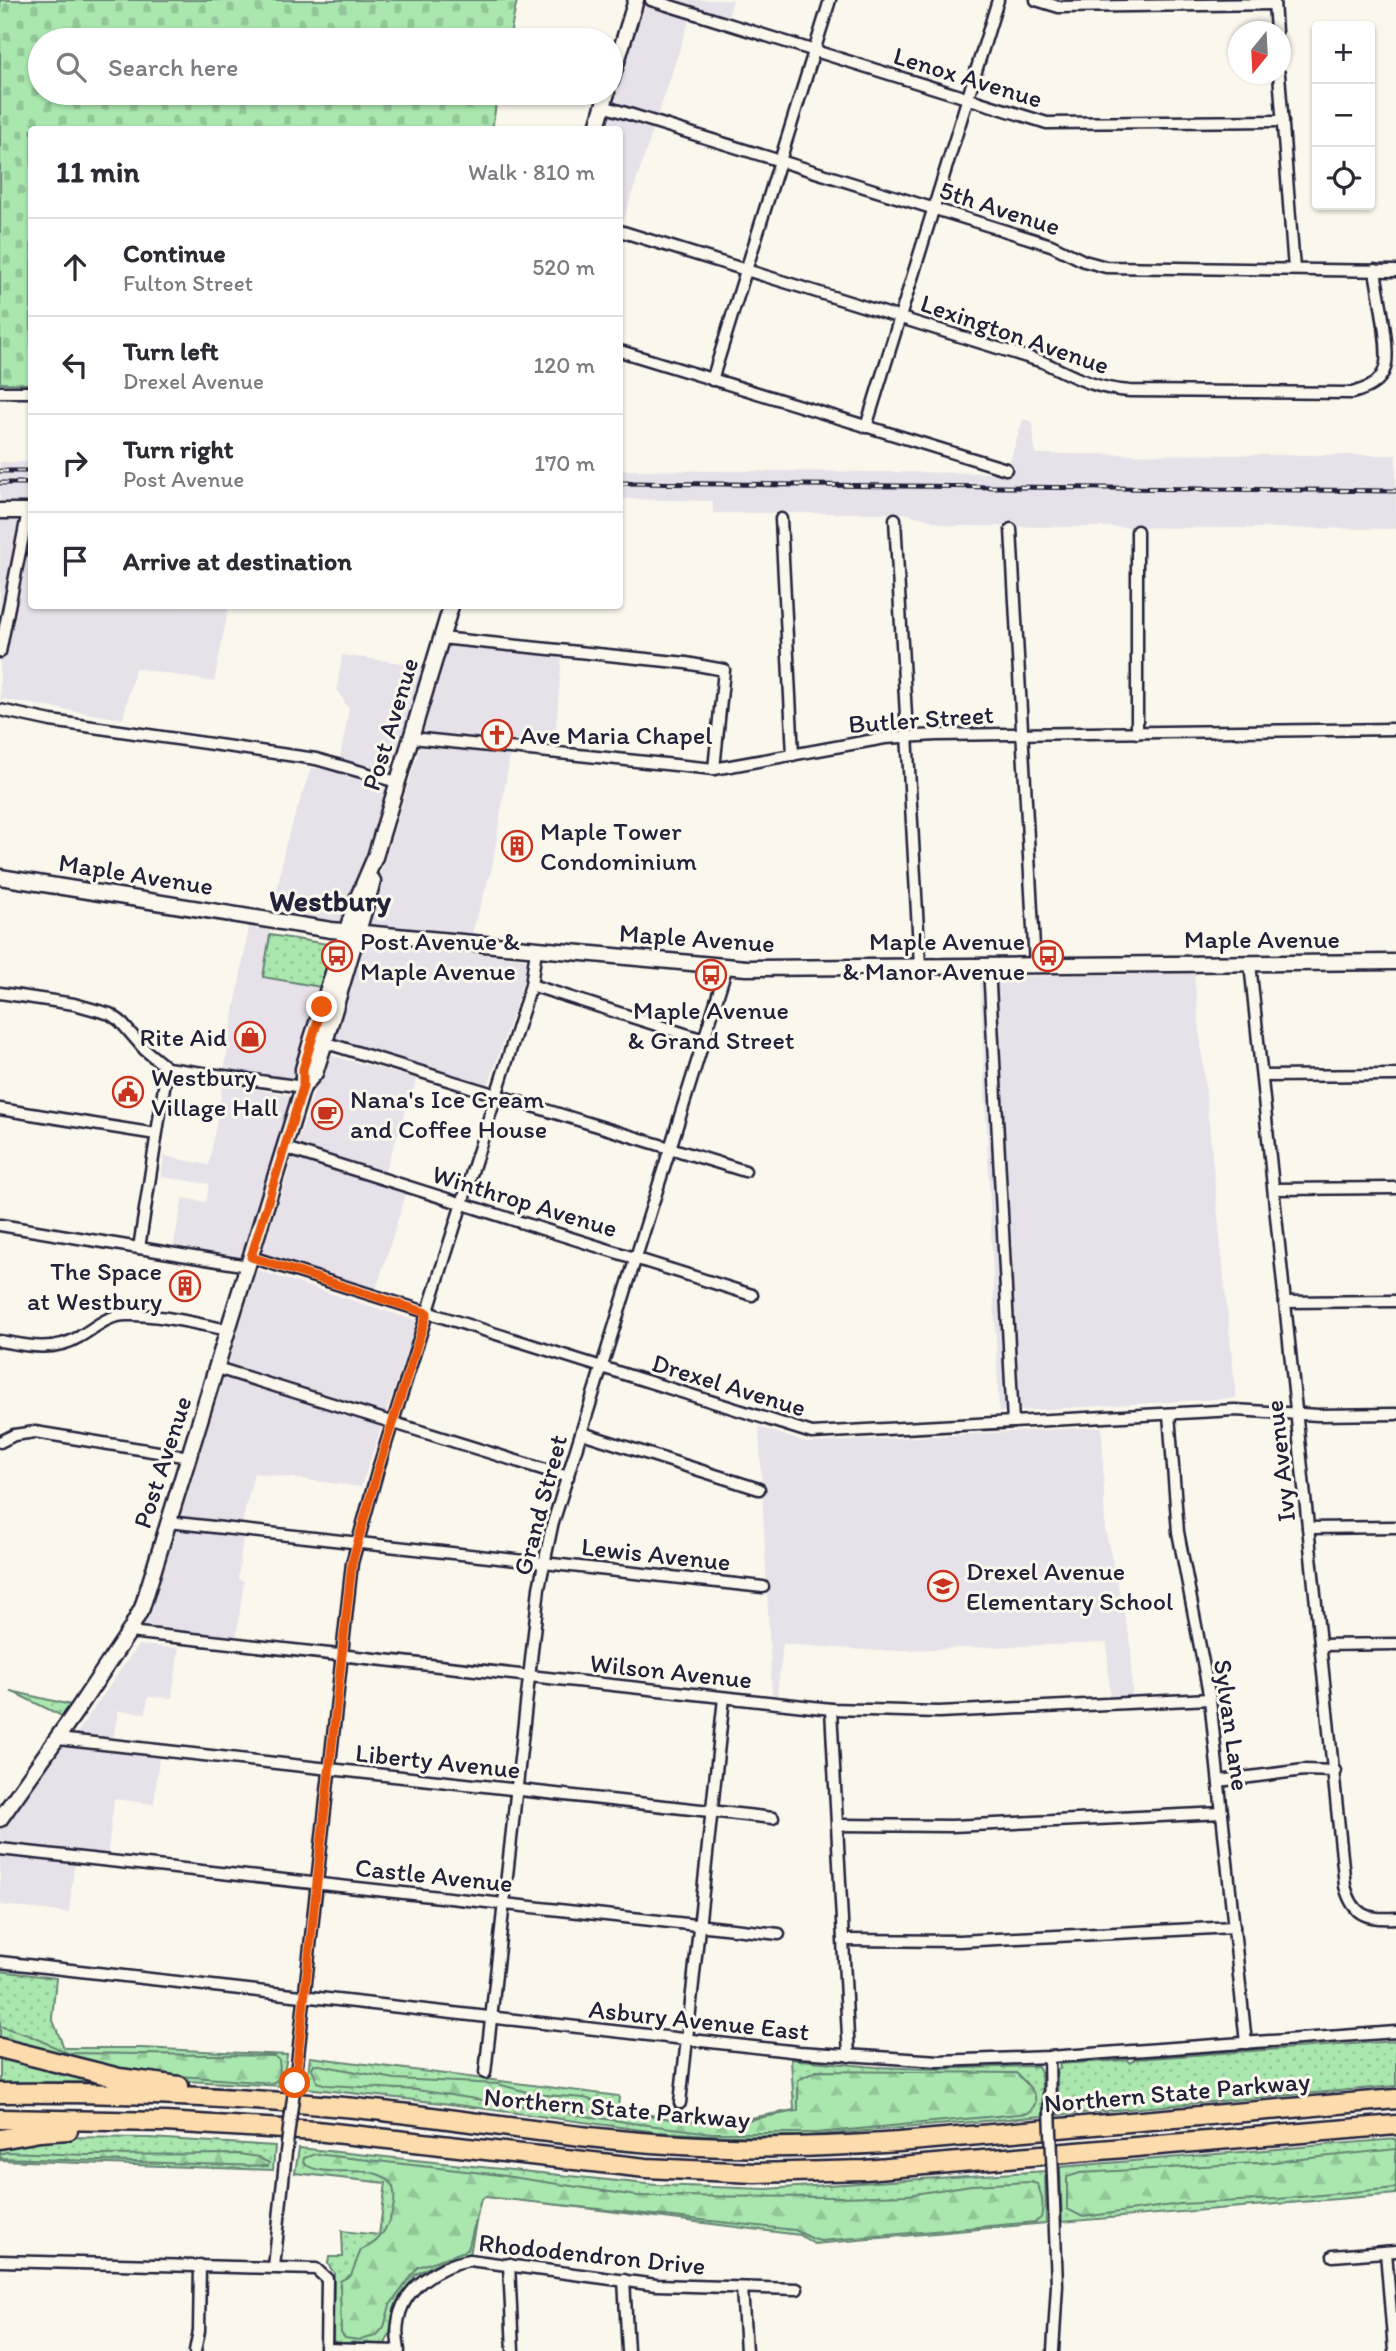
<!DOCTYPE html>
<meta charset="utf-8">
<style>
:root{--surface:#fff;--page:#f7f7f7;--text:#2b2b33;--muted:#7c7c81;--line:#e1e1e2}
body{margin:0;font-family:Itim,sans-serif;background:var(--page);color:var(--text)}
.controls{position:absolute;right:21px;top:21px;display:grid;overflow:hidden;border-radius:7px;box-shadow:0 2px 5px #0004}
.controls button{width:63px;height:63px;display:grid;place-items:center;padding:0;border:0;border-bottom:2px solid var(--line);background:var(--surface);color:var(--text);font:35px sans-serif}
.compass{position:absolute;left:1228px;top:21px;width:63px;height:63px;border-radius:50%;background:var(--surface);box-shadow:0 2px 5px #0004;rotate:198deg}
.stop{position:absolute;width:21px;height:21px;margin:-16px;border:5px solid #ea580c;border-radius:50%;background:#fff}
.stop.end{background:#ea580c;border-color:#fff;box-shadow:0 2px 7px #0008}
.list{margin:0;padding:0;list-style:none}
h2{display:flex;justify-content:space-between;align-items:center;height:91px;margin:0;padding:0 28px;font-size:30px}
h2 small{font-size:23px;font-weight:400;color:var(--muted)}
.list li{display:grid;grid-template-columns:46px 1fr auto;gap:21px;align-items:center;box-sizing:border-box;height:98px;padding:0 28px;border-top:2px solid var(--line)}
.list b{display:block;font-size:26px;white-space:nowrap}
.list p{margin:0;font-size:23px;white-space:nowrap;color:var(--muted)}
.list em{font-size:23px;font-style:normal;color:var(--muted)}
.icon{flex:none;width:38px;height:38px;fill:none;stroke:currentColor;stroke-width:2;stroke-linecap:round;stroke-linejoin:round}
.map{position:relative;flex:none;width:1396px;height:2351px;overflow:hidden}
.search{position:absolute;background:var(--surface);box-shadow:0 2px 5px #0004;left:28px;top:28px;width:595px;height:77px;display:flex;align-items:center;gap:18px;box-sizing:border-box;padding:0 24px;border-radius:38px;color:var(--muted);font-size:26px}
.panel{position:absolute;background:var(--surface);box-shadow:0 2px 5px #0004;left:28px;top:126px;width:595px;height:483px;border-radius:7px}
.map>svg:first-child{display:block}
.built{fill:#e7e2e9}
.green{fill:url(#green-dots);stroke:#668474;stroke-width:2}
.forest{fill:url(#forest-firs);stroke:#668474;stroke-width:2}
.cemetery{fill:url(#cemetery-stones);stroke:#668474;stroke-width:2}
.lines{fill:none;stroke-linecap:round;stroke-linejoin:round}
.street-casing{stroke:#22223b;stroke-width:15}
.secondary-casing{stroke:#22223b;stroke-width:19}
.highway-casing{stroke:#22223b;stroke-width:23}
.street{stroke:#fbf7ec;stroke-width:10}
.secondary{stroke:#fbf7ec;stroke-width:14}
.highway{stroke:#fcdcac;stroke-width:18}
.rail-casing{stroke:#22223b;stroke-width:5}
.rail{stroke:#fbf7ec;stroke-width:2.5;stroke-dasharray:8;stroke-linecap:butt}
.street-bridge-casing{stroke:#22223b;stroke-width:15;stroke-linecap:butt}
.street-bridge{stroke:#fbf7ec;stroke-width:10}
.route{stroke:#ea580c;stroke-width:9}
.labels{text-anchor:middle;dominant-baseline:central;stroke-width:6;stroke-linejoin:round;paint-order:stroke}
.street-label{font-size:26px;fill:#22223b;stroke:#fbf7ec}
.poi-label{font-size:26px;fill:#22223b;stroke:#fbf7ec;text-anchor:start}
.quarter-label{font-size:30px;font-weight:bold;fill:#22223b;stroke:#fbf7ec}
</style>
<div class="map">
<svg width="1396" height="2351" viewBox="0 0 1396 2351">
<defs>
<pattern id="green-dots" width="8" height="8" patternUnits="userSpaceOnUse" patternTransform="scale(1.75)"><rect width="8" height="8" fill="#a9e7ae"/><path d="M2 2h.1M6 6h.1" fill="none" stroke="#91c697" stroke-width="1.8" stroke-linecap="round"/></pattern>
<pattern id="forest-firs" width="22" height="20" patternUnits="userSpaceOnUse" patternTransform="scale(1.75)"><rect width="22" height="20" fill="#a9e7ae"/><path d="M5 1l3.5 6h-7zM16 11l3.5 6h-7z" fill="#91c697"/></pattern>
<pattern id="cemetery-stones" width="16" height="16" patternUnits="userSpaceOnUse" patternTransform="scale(1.75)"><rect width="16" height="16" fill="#a9e7ae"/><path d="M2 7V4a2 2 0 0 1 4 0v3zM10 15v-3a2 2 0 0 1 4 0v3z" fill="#91c697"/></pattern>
</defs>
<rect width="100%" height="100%" fill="#fbf7ec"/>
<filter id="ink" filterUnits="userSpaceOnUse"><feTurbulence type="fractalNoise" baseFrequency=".0143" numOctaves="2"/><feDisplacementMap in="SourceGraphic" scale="14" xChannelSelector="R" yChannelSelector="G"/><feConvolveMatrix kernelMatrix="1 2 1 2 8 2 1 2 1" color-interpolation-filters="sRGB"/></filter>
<g filter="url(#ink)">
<!-- built -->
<g class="built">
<polygon points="635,0 733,0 725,26 691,15 620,230 620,130 595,130"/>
<polygon points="1023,419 1033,422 1035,454 1396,455 1396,529 951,526 905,513 713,513 713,501 620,499 620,470 1006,473"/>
<polygon points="0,462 31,462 32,606 229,606 214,682 135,668 123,719 0,699"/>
<polygon points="447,643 562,655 554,750 423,735"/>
<polygon points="342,655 424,666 392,775 340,758 349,709 337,690"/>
<polygon points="420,747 510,755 492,868 470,939 364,926"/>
<polygon points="311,768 332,770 387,789 345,926 273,914 285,846"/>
<polygon points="249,927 270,930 263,977 321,987 295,1079 224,1070"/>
<polygon points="360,942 531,959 487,1089 331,1038"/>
<polygon points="1194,973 1236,1398 999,1412 980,977"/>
<polygon points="326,1054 417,1079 380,1185 406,1194 375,1293 261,1256"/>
<polygon points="223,1083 293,1096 242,1259 173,1247 183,1198 206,1202 209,1184 161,1177 164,1156 209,1165"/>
<polygon points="257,1270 417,1321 361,1487 254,1473 242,1523 180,1518"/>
<polygon points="759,1427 807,1443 1102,1427 1105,1529 1131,1644 1132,1697 1110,1699 1107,1643 879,1651 783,1644 777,1695 772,1694"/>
<polygon points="174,1529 243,1537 238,1579 244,1581 236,1640 142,1627"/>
<polygon points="138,1645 179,1648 172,1698 148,1697 146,1713 118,1711 113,1739 76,1734"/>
<polygon points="58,1739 160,1750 154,1804 114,1799 107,1860 75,1857 69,1913 0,1905 0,1819"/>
</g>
<!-- green -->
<g class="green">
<polygon points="270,935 334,945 321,987 263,977"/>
<polygon points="11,1691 79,1707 70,1720"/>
<polygon points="0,1971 56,1978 52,2018 64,2048 141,2048 287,2055 282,2086 148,2079 0,2043"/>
<polygon points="1396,2041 1396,2086 1058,2115 1057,2071 1060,2068 1059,2064 1127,2060 1130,2063 1135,2059"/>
<polygon points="0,2054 86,2076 86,2082 0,2083"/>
<polygon points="310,2057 619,2096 618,2108 689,2123 734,2121 794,2110 791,2059 875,2067 930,2069 1038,2066 1041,2072 1043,2116 807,2136 727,2136 657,2132 442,2103 306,2088"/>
<polygon points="59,2137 150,2138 275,2146 273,2170 0,2160 0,2146"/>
<polygon points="1396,2139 1396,2194 1062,2222 1060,2167"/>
<polygon points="299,2148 656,2185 766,2189 1045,2171 1046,2223 814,2244 800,2235 481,2195 470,2255 441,2261 416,2274 397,2302 390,2333 385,2344 338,2343 333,2341 334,2273 328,2264 329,2257 343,2257 342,2231 379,2235 386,2183 295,2173"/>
</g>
<!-- forest -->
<g class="forest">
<path d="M0,2026L28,2035L68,2053L274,2056L279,2060C280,2069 282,2079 272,2083L128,2072L0,2039Z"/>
<path d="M314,2064L395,2079L498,2084L534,2094L584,2098L653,2117L691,2121L736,2122L798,2111V2080L816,2071L1016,2073C1027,2084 1046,2099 1028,2113L816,2133H712L632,2123L417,2090L327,2085L317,2082L312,2068Z"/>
<polygon points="1396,2149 1396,2188 1278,2199 1180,2204 1083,2217 1067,2209 1067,2177 1080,2173 1273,2162"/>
<polygon points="6,2152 87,2155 239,2154 258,2157 269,2163 268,2166 0,2158 0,2154"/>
<path d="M315,2154L492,2174L637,2196L842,2197L908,2195L971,2185L1030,2182L1037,2184C1042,2194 1044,2206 1041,2218L1035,2222L821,2241L813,2239L795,2230L485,2197L481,2199L468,2250L418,2267L390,2305L384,2327L376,2336L359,2340L345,2338L341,2333L340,2281L351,2275L361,2250C368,2247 374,2244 379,2238C391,2224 405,2186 382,2176C359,2165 324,2179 303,2163L304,2158Z"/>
</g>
<!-- cemetery -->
<polygon class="cemetery" points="0,0 517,0 509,40 40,40 40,93 498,93 492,129 32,130 31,384 0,383"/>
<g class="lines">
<!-- street casing -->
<g class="street-casing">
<g id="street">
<polyline points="651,0 1047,123 1283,121"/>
<polyline points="1036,0 1059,7 1274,4"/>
<polyline points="1274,1 1276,32"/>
<polyline points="1279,74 1294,269"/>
<polyline points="603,106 1051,245 1084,261 1106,267 1396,271"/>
<path d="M620,231L1043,362C1074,377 1096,389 1130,391L1352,393C1366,389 1380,384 1385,368C1391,350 1378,292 1375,270"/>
<polyline points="620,351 1006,469"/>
<polyline points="712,380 830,0"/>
<polyline points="0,392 32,392"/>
<polyline points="866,427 998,0"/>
<polyline points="781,519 793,755"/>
<polyline points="895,519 920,966"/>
<polyline points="1011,529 1035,965"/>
<polyline points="441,638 686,663 724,670 714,769"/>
<polyline points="0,652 28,511"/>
<polyline points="0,710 51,721 316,759 397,782"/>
<polyline points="1137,733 1137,531"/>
<polyline points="412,738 714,769 885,738 937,735 1396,729"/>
<path d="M1250,963L1345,1886C1353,1916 1367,1920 1396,1918"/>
<polyline points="989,966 1013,1422"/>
<polyline points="531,985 704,1040"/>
<polyline points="0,993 74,1004 110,1014 120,1021 145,1050 167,1068 303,1087"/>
<polyline points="320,1041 745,1171"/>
<polyline points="1262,1076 1396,1075"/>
<polyline points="0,1109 156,1134"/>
<polyline points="285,1148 752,1295"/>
<polyline points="1274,1189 1396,1188"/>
<polyline points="0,1225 248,1266"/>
<polyline points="139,1248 167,1068"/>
<polyline points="251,1257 812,1433 1235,1410 1318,1415 1396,1414"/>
<polyline points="1285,1302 1396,1301"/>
<path d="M0,1341C27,1346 54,1352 79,1337C95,1328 107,1315 127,1315C160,1314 196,1324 229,1330"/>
<polyline points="217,1368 568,1477"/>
<polyline points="1169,1414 1178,1532 1210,1699 1246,2043"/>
<polyline points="582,1433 759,1489"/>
<polyline points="0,1442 14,1435 35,1432 189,1457"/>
<polyline points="168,1522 763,1587"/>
<polyline points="1308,1528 1396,1527"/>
<polyline points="129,1632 831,1709 939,1712 1210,1699"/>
<polyline points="1321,1645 1396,1644"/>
<polyline points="831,1709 849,2056"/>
<polyline points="58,1739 773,1818"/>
<polyline points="1219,1781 1304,1770 1335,1771"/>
<polyline points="838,1825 952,1826 1222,1813"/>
<polyline points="0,1849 779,1934"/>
<polyline points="844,1940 959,1941 1234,1927"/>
<polyline points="0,1962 799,2052 939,2061 1049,2057 1396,2032"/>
<polyline points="1049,2057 1050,2110"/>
<polyline points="485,2073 539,1588 552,1526 727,966"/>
<polyline points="295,2083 352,1563 378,1469 531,985 536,950"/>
<polyline points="680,2103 724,1698"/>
<polyline points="1053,2177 1057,2285 1053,2351"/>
<polyline points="1386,2252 1394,2351"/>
<polyline points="1333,2256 1396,2251"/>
<polyline points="0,2261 316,2269 327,2279 326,2351"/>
<polyline points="509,2264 513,2351"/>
<polyline points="274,2267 286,2152"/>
<polyline points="624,2280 628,2351"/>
<polyline points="742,2288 746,2351"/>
<path d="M326,2349L399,2351C398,2342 396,2332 398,2323C402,2288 437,2266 469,2260L656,2285L797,2289"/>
<polyline points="195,2351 199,2331 200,2265"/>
</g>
</g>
<!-- secondary casing -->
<g class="secondary-casing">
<g id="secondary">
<polyline points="611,81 636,0"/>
<polyline points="596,130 607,93"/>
<polyline points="0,511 32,511"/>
<polyline points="0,877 331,930 746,968 1396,962"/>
<polyline points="303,1087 315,1073 325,1042 373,881"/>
<polyline points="0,1819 79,1707 129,1632 142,1608 303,1087 303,1069 312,1038 357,899 375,857 451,606"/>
</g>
</g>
<!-- highway casing -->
<g class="highway-casing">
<g id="highway">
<polyline points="0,2048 119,2078 179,2086"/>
<path d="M0,2093C118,2092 237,2097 355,2108C464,2119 573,2139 682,2145C755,2150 827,2147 899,2142L1396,2099"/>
<polyline points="0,2119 165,2122 316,2131 646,2168 755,2173 865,2170 1396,2125"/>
<polyline points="0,2139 40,2132 68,2130"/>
</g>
</g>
<!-- street -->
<use href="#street" class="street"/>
<!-- secondary -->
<use href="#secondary" class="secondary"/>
<!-- highway -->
<use href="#highway" class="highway"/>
<!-- rail casing -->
<g class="rail-casing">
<g id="rail">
<polyline points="0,471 32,471"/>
<polyline points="0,483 32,483"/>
<polyline points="620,483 1396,491"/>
</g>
</g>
<!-- rail -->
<use href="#rail" class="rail"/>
<!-- street-bridge casing -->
<g class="street-bridge-casing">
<g id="street-bridge">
<polyline points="1050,2110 1053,2177"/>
<polyline points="286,2152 295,2083"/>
</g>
</g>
<!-- street-bridge -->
<use href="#street-bridge" class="street-bridge"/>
</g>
</g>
<g class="lines" filter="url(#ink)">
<!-- route -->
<polyline class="route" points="295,2083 352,1563 378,1469 427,1313 251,1257 303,1087 303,1069 322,1007"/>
</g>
<!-- icons -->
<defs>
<g id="church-ring" transform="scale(1.575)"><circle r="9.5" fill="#fbf7ec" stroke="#c8321e" stroke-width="1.5"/><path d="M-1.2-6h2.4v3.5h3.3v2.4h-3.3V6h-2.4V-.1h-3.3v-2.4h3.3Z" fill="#c8321e"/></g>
<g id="building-ring" transform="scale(1.575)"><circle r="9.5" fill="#fbf7ec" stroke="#c8321e" stroke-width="1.5"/><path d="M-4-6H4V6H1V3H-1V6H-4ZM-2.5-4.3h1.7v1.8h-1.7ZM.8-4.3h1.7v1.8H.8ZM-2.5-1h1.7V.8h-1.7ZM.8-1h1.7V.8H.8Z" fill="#c8321e"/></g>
<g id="bus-ring" transform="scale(1.575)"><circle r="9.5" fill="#fbf7ec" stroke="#c8321e" stroke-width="1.5"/><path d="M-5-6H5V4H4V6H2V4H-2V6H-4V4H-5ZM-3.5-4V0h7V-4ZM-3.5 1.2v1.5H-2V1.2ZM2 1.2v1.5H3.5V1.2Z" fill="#c8321e"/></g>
<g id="shop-ring" transform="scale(1.575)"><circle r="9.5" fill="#fbf7ec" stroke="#c8321e" stroke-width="1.5"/><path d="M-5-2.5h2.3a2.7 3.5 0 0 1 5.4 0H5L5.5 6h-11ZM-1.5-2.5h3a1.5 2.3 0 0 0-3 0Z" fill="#c8321e"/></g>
<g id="civic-ring" transform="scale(1.575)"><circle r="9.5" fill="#fbf7ec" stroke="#c8321e" stroke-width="1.5"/><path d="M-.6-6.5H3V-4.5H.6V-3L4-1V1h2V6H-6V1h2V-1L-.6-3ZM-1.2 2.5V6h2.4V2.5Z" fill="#c8321e"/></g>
<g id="cafe-ring" transform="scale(1.575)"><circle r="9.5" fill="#fbf7ec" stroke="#c8321e" stroke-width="1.5"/><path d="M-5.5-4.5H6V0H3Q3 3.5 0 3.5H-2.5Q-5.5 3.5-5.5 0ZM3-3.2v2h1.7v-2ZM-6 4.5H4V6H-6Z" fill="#c8321e"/></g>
<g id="school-ring" transform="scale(1.575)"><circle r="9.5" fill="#fbf7ec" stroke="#c8321e" stroke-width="1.5"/><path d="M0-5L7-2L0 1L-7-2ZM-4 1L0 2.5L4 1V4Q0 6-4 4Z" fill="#c8321e"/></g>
</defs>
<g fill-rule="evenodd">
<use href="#church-ring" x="497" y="735"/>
<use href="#building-ring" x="517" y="846"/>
<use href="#bus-ring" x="337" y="956"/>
<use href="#bus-ring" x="1048" y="956"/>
<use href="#bus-ring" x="711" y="975"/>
<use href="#shop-ring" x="250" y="1037"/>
<use href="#civic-ring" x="128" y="1092"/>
<use href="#cafe-ring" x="327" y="1114"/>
<use href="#building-ring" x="185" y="1286"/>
<use href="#school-ring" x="943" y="1586"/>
</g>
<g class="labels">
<!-- street labels -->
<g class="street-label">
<text transform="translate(968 77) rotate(17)">Lenox Avenue</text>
<text transform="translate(1000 208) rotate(18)">5th Avenue</text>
<text transform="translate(1015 334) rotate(19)">Lexington Avenue</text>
<text transform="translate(921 719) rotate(-4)">Butler Street</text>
<text transform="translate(390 724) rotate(-73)">Post Avenue</text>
<text transform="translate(136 874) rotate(9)">Maple Avenue</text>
<text transform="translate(697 938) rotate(4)">Maple Avenue</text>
<text x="1262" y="939">Maple Avenue</text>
<text transform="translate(525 1201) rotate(17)">Winthrop Avenue</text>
<text transform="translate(729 1385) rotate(17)">Drexel Avenue</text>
<text transform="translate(1280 1461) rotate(-96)">Ivy Avenue</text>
<text transform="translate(162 1462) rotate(-72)">Post Avenue</text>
<text transform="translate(540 1505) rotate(-75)">Grand Street</text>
<text transform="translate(656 1554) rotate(6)">Lewis Avenue</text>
<text transform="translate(671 1671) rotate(6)">Wilson Avenue</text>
<text transform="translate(1232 1725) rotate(82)">Sylvan Lane</text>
<text transform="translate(438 1761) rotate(6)">Liberty Avenue</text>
<text transform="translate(434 1875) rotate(6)">Castle Avenue</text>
<text transform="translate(699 2020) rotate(6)">Asbury Avenue East</text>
<text transform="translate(1177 2092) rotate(-5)">Northern State Parkway</text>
<text transform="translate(617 2108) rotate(5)">Northern State Parkway</text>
<text transform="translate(592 2254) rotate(6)">Rhododendron Drive</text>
</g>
<!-- poi labels -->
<g class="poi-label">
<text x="520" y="735">Ave Maria Chapel</text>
<text x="540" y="831">Maple Tower<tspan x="540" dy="30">Condominium</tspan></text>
<text x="360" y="941">Post Avenue &amp;<tspan x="360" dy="30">Maple Avenue</tspan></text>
<text x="1025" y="941" text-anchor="end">Maple Avenue<tspan x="1025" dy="30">&amp; Manor Avenue</tspan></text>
<text x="711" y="1010" text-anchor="middle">Maple Avenue<tspan x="711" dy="30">&amp; Grand Street</tspan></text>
<text x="227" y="1037" text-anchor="end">Rite Aid</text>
<text x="151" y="1077">Westbury<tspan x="151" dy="30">Village Hall</tspan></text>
<text x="350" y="1099">Nana's Ice Cream<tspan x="350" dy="30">and Coffee House</tspan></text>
<text x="162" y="1271" text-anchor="end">The Space<tspan x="162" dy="30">at Westbury</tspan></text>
<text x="966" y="1571">Drexel Avenue<tspan x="966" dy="30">Elementary School</tspan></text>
</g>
<!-- quarter labels -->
<g class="quarter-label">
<text x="330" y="900">Westbury</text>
</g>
</g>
</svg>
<div class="controls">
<button>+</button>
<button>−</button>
<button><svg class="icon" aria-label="locate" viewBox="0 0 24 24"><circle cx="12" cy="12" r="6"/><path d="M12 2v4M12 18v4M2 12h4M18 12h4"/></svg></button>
</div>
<svg class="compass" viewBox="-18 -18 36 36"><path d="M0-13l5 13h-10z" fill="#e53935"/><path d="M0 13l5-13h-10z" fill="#7c7c81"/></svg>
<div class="stop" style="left:295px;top:2083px"></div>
<div class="stop end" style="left:322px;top:1007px"></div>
<div class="search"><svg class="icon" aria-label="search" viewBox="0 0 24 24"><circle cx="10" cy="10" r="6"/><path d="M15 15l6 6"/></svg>Search here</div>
<section class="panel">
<h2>11 min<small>Walk · 810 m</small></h2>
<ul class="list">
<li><svg class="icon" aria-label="ahead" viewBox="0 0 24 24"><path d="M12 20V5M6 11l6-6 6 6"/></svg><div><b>Continue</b><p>Fulton Street</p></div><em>520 m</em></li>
<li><svg class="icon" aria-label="left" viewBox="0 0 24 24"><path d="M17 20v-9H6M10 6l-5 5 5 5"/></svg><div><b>Turn left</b><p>Drexel Avenue</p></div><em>120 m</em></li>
<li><svg class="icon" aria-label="right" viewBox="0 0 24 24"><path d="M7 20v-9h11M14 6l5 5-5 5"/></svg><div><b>Turn right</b><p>Post Avenue</p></div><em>170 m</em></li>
<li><svg class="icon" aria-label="arrive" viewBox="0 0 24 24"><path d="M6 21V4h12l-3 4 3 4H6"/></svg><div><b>Arrive at destination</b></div></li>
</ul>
</section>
</div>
